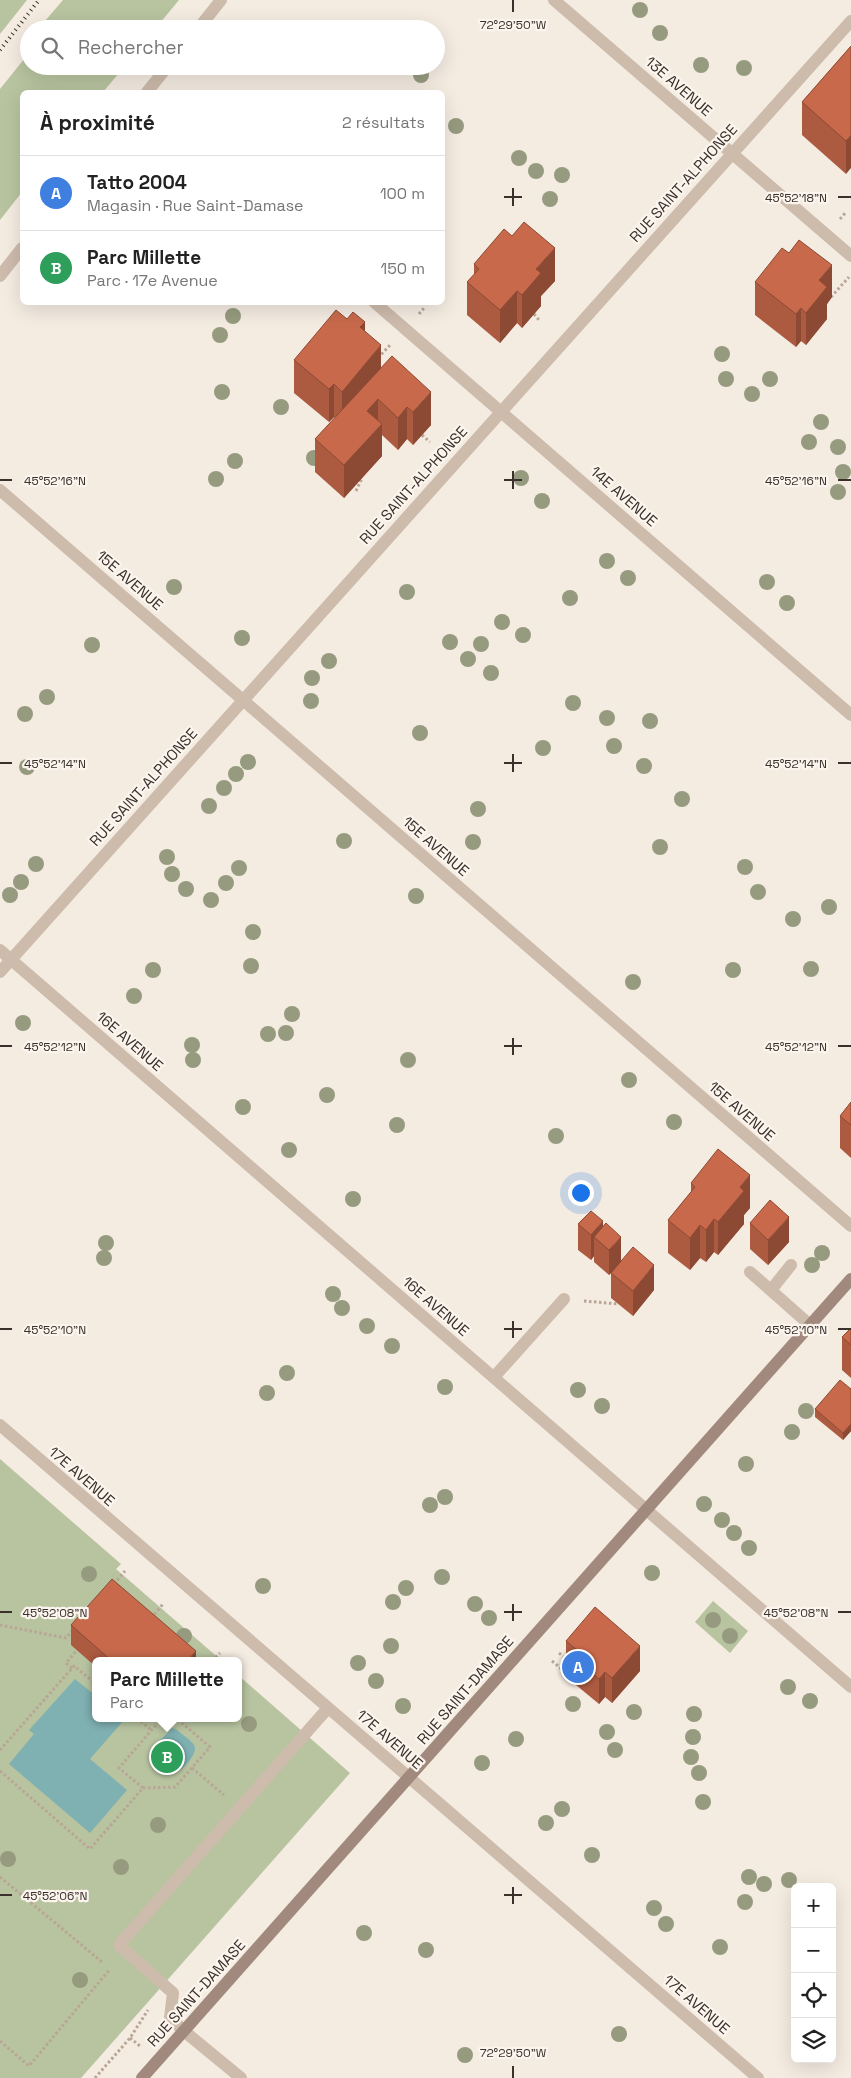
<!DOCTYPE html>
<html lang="fr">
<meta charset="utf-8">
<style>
:root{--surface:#fff;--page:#f2f2f2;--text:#222;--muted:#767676;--line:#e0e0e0;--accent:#1f5a5e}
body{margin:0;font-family:"Space Grotesk",sans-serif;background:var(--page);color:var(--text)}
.controls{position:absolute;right:15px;bottom:15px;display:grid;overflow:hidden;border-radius:8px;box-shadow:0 5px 20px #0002}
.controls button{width:45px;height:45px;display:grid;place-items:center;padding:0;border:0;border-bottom:1px solid var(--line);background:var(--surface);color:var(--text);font:25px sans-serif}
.you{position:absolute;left:580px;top:1192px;width:18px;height:18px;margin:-12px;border:4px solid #fff;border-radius:50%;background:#1a73e8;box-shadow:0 0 0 8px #1a73e833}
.badge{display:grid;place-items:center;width:32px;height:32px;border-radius:50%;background:var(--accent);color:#fff;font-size:16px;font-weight:700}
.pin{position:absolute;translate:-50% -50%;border:2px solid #fff;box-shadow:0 1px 5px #0006}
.popup{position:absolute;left:92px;top:1657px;width:150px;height:65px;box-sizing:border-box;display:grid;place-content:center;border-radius:8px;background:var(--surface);filter:drop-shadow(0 1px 4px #0005);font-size:16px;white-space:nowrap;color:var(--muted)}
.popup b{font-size:19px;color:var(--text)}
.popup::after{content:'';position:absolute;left:50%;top:100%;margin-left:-10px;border:10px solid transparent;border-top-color:var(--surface)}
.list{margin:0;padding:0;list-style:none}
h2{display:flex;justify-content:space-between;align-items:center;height:65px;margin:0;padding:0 20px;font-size:21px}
h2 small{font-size:16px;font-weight:400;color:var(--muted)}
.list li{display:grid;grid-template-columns:32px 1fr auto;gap:15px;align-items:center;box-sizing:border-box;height:75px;padding:0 20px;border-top:1px solid var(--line)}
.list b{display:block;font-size:19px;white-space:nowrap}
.list p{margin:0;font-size:16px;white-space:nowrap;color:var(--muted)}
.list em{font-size:16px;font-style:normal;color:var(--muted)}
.icon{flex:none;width:28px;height:28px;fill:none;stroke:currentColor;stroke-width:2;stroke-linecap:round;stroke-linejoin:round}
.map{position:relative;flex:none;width:851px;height:2078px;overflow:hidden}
.search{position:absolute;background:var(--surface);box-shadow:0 5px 20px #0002;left:20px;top:20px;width:425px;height:55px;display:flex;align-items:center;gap:12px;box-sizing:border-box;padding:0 18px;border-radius:28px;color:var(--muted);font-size:19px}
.panel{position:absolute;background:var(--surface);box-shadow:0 5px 20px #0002;left:20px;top:90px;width:425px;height:215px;border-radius:8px}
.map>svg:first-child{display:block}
.green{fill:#b8c4a0}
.water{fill:#7fb0b2}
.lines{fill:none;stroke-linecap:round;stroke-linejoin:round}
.path{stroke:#b9a596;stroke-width:3;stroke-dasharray:2.5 2.5;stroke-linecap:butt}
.lane{stroke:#cdbbac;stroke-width:12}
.street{stroke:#cdbbac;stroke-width:12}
.secondary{stroke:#a18a7d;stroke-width:12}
.rail{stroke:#3b302b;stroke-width:4;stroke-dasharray:1 4;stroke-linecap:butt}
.tree{fill:#969b7f}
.wall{fill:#ac5a40}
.shaded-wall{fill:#8c4a34}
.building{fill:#c8694b;stroke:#8c4a34}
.ticks{fill:none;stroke:#3b302b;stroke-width:2}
.labels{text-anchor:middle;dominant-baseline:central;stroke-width:4.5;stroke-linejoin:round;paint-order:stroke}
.street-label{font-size:15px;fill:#3b302b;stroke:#fbf5ee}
.ticks-label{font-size:12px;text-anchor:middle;fill:#3b302b;stroke:#fbf5ee;stroke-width:4.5;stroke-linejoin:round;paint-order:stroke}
</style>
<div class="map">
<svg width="851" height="2078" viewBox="0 0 851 2078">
<rect width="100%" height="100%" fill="#f4ebe1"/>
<!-- green -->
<g class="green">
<polygon points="0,0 27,0 0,34"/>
<polygon points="63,0 179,0 155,29 54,29 45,21"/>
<polygon points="29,53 29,66 125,66 103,92 22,92 22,192 0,220 0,89"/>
<polygon points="0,1459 121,1564 116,1569 222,1661 96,1661 96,1718 238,1718 238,1675 350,1773 81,2078 0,2078"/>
<polygon points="713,1601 748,1631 730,1653 695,1622"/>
</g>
<!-- water -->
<g class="water">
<polygon points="75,1679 96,1696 96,1718 124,1720 90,1759 127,1790 90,1833 9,1764 34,1734 29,1730"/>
<path d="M172,1728L176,1729C181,1734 190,1739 194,1745C199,1752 183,1771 176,1772C168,1773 155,1760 151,1753L152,1749Z"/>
</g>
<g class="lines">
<!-- path -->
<g class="path">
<polyline points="840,219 846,212"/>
<polyline points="831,297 849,277"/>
<polyline points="419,314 424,308"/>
<polyline points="534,314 539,320"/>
<polyline points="378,358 391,344"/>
<polyline points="422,435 430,442"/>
<polyline points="356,491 362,478"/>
<polyline points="584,1301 619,1304"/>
<polyline points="114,1584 125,1571"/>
<polyline points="151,1618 163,1604"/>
<polyline points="0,1625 66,1638 73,1630"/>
<polyline points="559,1653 569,1661"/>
<polyline points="212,1661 220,1653"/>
<polyline points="552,1661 578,1682"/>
<polyline points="72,1668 66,1663 77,1650"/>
<polyline points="137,1718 151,1730"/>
<polyline points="0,1750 74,1666 96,1684"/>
<polyline points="192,1768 224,1795"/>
<polyline points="0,1771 90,1849 143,1788 119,1768 162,1718"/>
<polyline points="143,1788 175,1787 210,1747 176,1718"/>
<polyline points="0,1877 102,1962"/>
<polyline points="130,2038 140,2046"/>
<polyline points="0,2041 29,2066 110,1969"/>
<polyline points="95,2078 130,2038 148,2010"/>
</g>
<!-- lane -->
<g class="lane">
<polyline points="750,1272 810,1325"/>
<polyline points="771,1290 791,1265"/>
<polyline points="494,1377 564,1299"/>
<polyline points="184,2031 170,2018 173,1993 119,1945 328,1708"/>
</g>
<!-- street -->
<g class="street">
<polyline points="554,0 851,256"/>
<polyline points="198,29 221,0"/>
<polyline points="147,92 168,66"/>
<polyline points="0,276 22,248"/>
<polyline points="374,302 851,715"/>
<polyline points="0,490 851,1226"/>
<polyline points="0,950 851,1687"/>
<polyline points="0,972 851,21"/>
<polyline points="0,1425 758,2078"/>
<polyline points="184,2031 241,2078"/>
</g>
<!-- secondary -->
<polyline class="secondary" points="142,2078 851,1279"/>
<!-- rail -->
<polyline class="rail" points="0,50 39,0"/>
</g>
<!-- trees -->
<g class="tree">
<circle cx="640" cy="10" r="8"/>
<circle cx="660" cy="33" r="8"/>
<circle cx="701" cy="65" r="8"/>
<circle cx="744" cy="68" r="8"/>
<circle cx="421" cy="75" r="8"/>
<circle cx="456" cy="126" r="8"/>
<circle cx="519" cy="158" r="8"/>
<circle cx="536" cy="171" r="8"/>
<circle cx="562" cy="175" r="8"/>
<circle cx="550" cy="199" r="8"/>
<circle cx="233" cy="316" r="8"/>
<circle cx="220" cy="335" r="8"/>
<circle cx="722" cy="354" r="8"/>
<circle cx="726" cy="379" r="8"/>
<circle cx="770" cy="379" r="8"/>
<circle cx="222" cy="392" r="8"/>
<circle cx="752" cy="394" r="8"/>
<circle cx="281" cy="407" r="8"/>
<circle cx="821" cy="422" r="8"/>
<circle cx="809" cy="442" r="8"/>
<circle cx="838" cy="447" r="8"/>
<circle cx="314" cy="458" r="8"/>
<circle cx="235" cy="461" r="8"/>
<circle cx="843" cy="472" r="8"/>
<circle cx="521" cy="478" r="8"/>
<circle cx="216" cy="479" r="8"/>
<circle cx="838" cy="492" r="8"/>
<circle cx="542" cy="501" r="8"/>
<circle cx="607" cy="561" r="8"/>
<circle cx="628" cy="578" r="8"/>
<circle cx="767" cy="582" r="8"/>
<circle cx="174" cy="587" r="8"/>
<circle cx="407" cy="592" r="8"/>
<circle cx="570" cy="598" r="8"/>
<circle cx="787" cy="603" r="8"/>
<circle cx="502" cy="622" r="8"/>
<circle cx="523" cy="635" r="8"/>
<circle cx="242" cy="638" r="8"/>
<circle cx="450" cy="642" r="8"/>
<circle cx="481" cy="644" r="8"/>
<circle cx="92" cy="645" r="8"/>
<circle cx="468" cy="659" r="8"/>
<circle cx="329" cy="661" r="8"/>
<circle cx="491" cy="673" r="8"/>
<circle cx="312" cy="678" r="8"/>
<circle cx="47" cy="697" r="8"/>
<circle cx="311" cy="701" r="8"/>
<circle cx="573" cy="703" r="8"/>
<circle cx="25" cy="714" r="8"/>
<circle cx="607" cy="718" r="8"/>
<circle cx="650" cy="721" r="8"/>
<circle cx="420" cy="733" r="8"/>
<circle cx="614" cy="746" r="8"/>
<circle cx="543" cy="748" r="8"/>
<circle cx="248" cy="762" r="8"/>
<circle cx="644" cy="766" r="8"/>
<circle cx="27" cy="767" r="8"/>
<circle cx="236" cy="774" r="8"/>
<circle cx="224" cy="788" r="8"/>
<circle cx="682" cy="799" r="8"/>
<circle cx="209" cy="806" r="8"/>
<circle cx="478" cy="809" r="8"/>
<circle cx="344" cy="841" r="8"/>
<circle cx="473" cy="842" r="8"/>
<circle cx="660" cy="847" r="8"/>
<circle cx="167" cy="857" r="8"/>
<circle cx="36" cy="864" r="8"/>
<circle cx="745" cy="867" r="8"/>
<circle cx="239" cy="868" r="8"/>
<circle cx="172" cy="874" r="8"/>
<circle cx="21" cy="882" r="8"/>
<circle cx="226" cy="883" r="8"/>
<circle cx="186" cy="889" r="8"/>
<circle cx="758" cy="892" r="8"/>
<circle cx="10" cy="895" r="8"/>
<circle cx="416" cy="896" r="8"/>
<circle cx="211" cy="900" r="8"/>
<circle cx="829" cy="907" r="8"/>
<circle cx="793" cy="919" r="8"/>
<circle cx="253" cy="932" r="8"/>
<circle cx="251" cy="966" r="8"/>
<circle cx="811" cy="969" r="8"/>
<circle cx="153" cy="970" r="8"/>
<circle cx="733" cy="970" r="8"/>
<circle cx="633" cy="982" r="8"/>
<circle cx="134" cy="996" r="8"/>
<circle cx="292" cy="1014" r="8"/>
<circle cx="23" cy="1023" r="8"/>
<circle cx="286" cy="1033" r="8"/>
<circle cx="268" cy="1034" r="8"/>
<circle cx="192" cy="1045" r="8"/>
<circle cx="193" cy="1060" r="8"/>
<circle cx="408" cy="1060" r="8"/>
<circle cx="629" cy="1080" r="8"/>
<circle cx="327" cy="1095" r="8"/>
<circle cx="243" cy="1107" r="8"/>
<circle cx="674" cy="1122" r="8"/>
<circle cx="397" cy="1125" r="8"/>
<circle cx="556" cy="1136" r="8"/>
<circle cx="289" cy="1150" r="8"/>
<circle cx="353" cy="1199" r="8"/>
<circle cx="106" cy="1243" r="8"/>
<circle cx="822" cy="1253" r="8"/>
<circle cx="104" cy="1258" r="8"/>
<circle cx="812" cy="1265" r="8"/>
<circle cx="333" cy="1294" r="8"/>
<circle cx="342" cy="1308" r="8"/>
<circle cx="367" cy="1326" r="8"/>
<circle cx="392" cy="1346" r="8"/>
<circle cx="287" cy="1373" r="8"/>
<circle cx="445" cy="1387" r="8"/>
<circle cx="578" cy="1390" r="8"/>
<circle cx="267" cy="1393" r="8"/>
<circle cx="602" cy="1406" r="8"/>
<circle cx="806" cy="1411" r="8"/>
<circle cx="792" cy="1432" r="8"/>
<circle cx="746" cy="1464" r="8"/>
<circle cx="445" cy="1497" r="8"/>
<circle cx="704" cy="1504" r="8"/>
<circle cx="430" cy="1505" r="8"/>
<circle cx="722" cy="1520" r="8"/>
<circle cx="734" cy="1533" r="8"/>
<circle cx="749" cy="1548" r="8"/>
<circle cx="652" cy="1573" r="8"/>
<circle cx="89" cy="1574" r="8"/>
<circle cx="442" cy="1577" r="8"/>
<circle cx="263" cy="1586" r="8"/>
<circle cx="406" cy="1588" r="8"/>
<circle cx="393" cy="1602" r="8"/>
<circle cx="475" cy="1604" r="8"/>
<circle cx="489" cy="1618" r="8"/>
<circle cx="713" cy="1620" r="8"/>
<circle cx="184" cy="1636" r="8"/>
<circle cx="730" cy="1636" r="8"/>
<circle cx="391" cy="1646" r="8"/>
<circle cx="358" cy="1663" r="8"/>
<circle cx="376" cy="1681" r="8"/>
<circle cx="788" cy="1687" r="8"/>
<circle cx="810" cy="1701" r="8"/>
<circle cx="573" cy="1704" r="8"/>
<circle cx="403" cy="1706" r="8"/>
<circle cx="634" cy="1712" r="8"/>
<circle cx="694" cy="1714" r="8"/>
<circle cx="249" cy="1724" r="8"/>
<circle cx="607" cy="1732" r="8"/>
<circle cx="693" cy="1737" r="8"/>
<circle cx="516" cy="1739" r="8"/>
<circle cx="615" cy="1750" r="8"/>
<circle cx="691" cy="1757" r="8"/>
<circle cx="482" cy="1763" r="8"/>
<circle cx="699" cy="1773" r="8"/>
<circle cx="703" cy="1802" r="8"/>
<circle cx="562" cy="1809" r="8"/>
<circle cx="546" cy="1823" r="8"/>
<circle cx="158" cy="1825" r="8"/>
<circle cx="592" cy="1855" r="8"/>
<circle cx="8" cy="1859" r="8"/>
<circle cx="121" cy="1867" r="8"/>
<circle cx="749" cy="1877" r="8"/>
<circle cx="789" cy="1880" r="8"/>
<circle cx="764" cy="1884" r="8"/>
<circle cx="745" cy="1902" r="8"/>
<circle cx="654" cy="1908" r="8"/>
<circle cx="666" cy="1924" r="8"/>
<circle cx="364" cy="1933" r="8"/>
<circle cx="720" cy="1947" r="8"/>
<circle cx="426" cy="1950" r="8"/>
<circle cx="80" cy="1980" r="8"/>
<circle cx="619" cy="2034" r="8"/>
<circle cx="465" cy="2055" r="8"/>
</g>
<!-- wall -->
<g class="wall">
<polygon points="851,46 846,174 802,135 802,102"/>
<polygon points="474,264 555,281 541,296 541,306 522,328 517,323 500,343 467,315 467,282 474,275"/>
<polygon points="755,282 832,297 827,304 827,319 806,345 801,341 796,347 755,315"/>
<polygon points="347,319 365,332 381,368 431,425 413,445 407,439 398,450 382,435 382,456 344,498 315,472 315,439 335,418 334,417 329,422 294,393 294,360"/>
<polygon points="851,1102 851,1158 840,1148 840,1116"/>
<polygon points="691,1183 750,1208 744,1215 744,1224 718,1255 714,1252 706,1262 700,1258 690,1270 668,1253 668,1220 691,1192"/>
<polygon points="750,1223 789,1242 768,1265 750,1249"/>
<polygon points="578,1224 603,1227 621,1261 654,1290 633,1316 611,1298 611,1273 613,1271 609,1275 594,1262 594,1256 591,1260 578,1250"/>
<polygon points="851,1328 851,1378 842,1370 842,1337"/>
<polygon points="851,1389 851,1431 843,1440 815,1417 815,1409"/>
<polygon points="71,1625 196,1661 96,1661 96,1667 71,1645"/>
<polygon points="566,1641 640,1671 612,1703 605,1697 599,1704 576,1685 576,1674 566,1666"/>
</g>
<!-- shaded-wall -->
<g class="shaded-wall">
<polygon points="851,135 851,168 846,174 846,141"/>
<polygon points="555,248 555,281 541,296 541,306 522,328 522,295 536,269"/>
<polygon points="832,265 832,297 827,304 827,319 806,345 806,313 819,280"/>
<polygon points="517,291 517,323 500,343 500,310"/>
<polygon points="801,308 801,341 796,347 796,314"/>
<polygon points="365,322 365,354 360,327"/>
<polygon points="381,345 381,377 342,424 342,392"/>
<polygon points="334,384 334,417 329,422 329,389"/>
<polygon points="431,392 431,425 413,445 413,412"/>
<polygon points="378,399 378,428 382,424 382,456 344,498 344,465 367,411"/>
<polygon points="407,407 407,439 398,450 398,418"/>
<polygon points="750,1175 750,1208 744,1215 744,1224 718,1255 718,1222 740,1187"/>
<polygon points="789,1217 789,1242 768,1265 768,1240"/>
<polygon points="714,1219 714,1252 706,1262 706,1230"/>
<polygon points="603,1221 603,1244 594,1237 594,1256 591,1260 591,1235"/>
<polygon points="700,1225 700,1258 690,1270 690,1238"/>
<polygon points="621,1237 621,1262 609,1275 609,1250"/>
<polygon points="654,1265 654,1290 633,1316 633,1291"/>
<polygon points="851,1424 851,1431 843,1440 843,1433"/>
<polygon points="640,1646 640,1671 612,1703 612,1678"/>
<polygon points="196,1651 196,1661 187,1661"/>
<polygon points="605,1672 605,1697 599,1704 599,1679"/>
</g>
<!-- building -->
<g class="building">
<polygon points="851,46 851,135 846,141 802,102"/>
<polygon points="524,222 555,248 536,269 541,273 522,295 517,291 500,310 467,282 479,269 474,264 504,229 512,236"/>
<polygon points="799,240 832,265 819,280 827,287 806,313 801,308 796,314 755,282 782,248 789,253"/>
<polygon points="336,310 347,319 353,312 365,322 360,327 381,345 342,392 334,384 329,389 294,360"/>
<polygon points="392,356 431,392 413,412 407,407 398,418 378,399 367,411 382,424 344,465 315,439"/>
<polygon points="851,1102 851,1125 840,1116"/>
<polygon points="718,1149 750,1175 740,1187 744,1191 718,1222 714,1219 706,1230 700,1225 690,1238 668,1220 695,1187 691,1183"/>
<polygon points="770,1200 789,1217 768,1240 750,1223"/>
<polygon points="591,1211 603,1221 591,1235 578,1224"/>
<polygon points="606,1223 621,1237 609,1250 594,1237"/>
<polygon points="633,1247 654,1265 633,1291 611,1273"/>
<polygon points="851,1328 851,1345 842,1337"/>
<polygon points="840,1380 851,1389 851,1424 843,1433 815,1409"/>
<polygon points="112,1579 196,1651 187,1661 112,1661 71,1625"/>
<polygon points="595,1607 640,1646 612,1678 605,1672 599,1679 576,1659 582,1654 566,1641"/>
</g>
<!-- ticks -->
<path class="ticks" d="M513,0V12M513,188V206M504,197H522M838,197H851M513,471V489M0,480H12M504,480H522M838,480H851M513,754V772M0,763H12M504,763H522M838,763H851M513,1038V1055M0,1046H12M504,1046H522M838,1046H851M513,1321V1338M0,1329H12M504,1329H522M838,1329H851M513,1604V1621M0,1612H12M504,1612H522M838,1612H851M513,1887V1904M0,1895H12M504,1895H522M513,2066V2078"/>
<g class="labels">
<!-- street labels -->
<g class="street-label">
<text transform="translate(679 86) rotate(41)">13E AVENUE</text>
<text transform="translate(683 183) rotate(-48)">RUE SAINT-ALPHONSE</text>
<text transform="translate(413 485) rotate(-48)">RUE SAINT-ALPHONSE</text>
<text transform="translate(624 496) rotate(41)">14E AVENUE</text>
<text transform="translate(130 580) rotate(41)">15E AVENUE</text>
<text transform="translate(143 787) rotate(-48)">RUE SAINT-ALPHONSE</text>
<text transform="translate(436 846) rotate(41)">15E AVENUE</text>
<text transform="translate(130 1041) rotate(41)">16E AVENUE</text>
<text transform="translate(742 1111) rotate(41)">15E AVENUE</text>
<text transform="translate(436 1306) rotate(41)">16E AVENUE</text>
<text transform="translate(82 1476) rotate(41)">17E AVENUE</text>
<text transform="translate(465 1690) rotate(-49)">RUE SAINT-DAMASE</text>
<text transform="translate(390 1739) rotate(41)">17E AVENUE</text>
<text transform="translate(196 1993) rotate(-48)">RUE SAINT-DAMASE</text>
<text transform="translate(697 2004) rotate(41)">17E AVENUE</text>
</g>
</g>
<g class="ticks-label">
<text x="513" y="29">72°29'50"W</text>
<text x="796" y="202">45°52'18"N</text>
<text x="55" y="485">45°52'16"N</text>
<text x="796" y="485">45°52'16"N</text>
<text x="55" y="768">45°52'14"N</text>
<text x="796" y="768">45°52'14"N</text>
<text x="55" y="1051">45°52'12"N</text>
<text x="796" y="1051">45°52'12"N</text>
<text x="55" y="1334">45°52'10"N</text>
<text x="796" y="1334">45°52'10"N</text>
<text x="55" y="1617">45°52'08"N</text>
<text x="796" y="1617">45°52'08"N</text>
<text x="55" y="1900">45°52'06"N</text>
<text x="513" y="2057">72°29'50"W</text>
</g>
</svg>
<div class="controls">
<button>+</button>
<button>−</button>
<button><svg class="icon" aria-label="locate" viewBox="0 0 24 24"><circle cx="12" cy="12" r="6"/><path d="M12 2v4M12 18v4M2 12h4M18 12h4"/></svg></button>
<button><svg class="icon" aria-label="layers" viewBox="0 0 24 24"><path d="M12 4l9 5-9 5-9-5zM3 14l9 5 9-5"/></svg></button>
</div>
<div class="you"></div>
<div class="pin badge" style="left:578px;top:1667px;background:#3f7fe0">A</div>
<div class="pin badge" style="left:167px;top:1757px;background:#2e9e5b">B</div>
<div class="popup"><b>Parc Millette</b>Parc</div>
<div class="search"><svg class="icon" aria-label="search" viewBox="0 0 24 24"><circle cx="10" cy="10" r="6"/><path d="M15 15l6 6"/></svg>Rechercher</div>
<section class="panel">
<h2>À proximité<small>2 résultats</small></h2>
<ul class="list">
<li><span class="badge" style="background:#3f7fe0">A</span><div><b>Tatto 2004</b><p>Magasin · Rue Saint-Damase</p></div><em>100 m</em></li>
<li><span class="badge" style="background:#2e9e5b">B</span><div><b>Parc Millette</b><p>Parc · 17e Avenue</p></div><em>150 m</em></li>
</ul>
</section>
</div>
